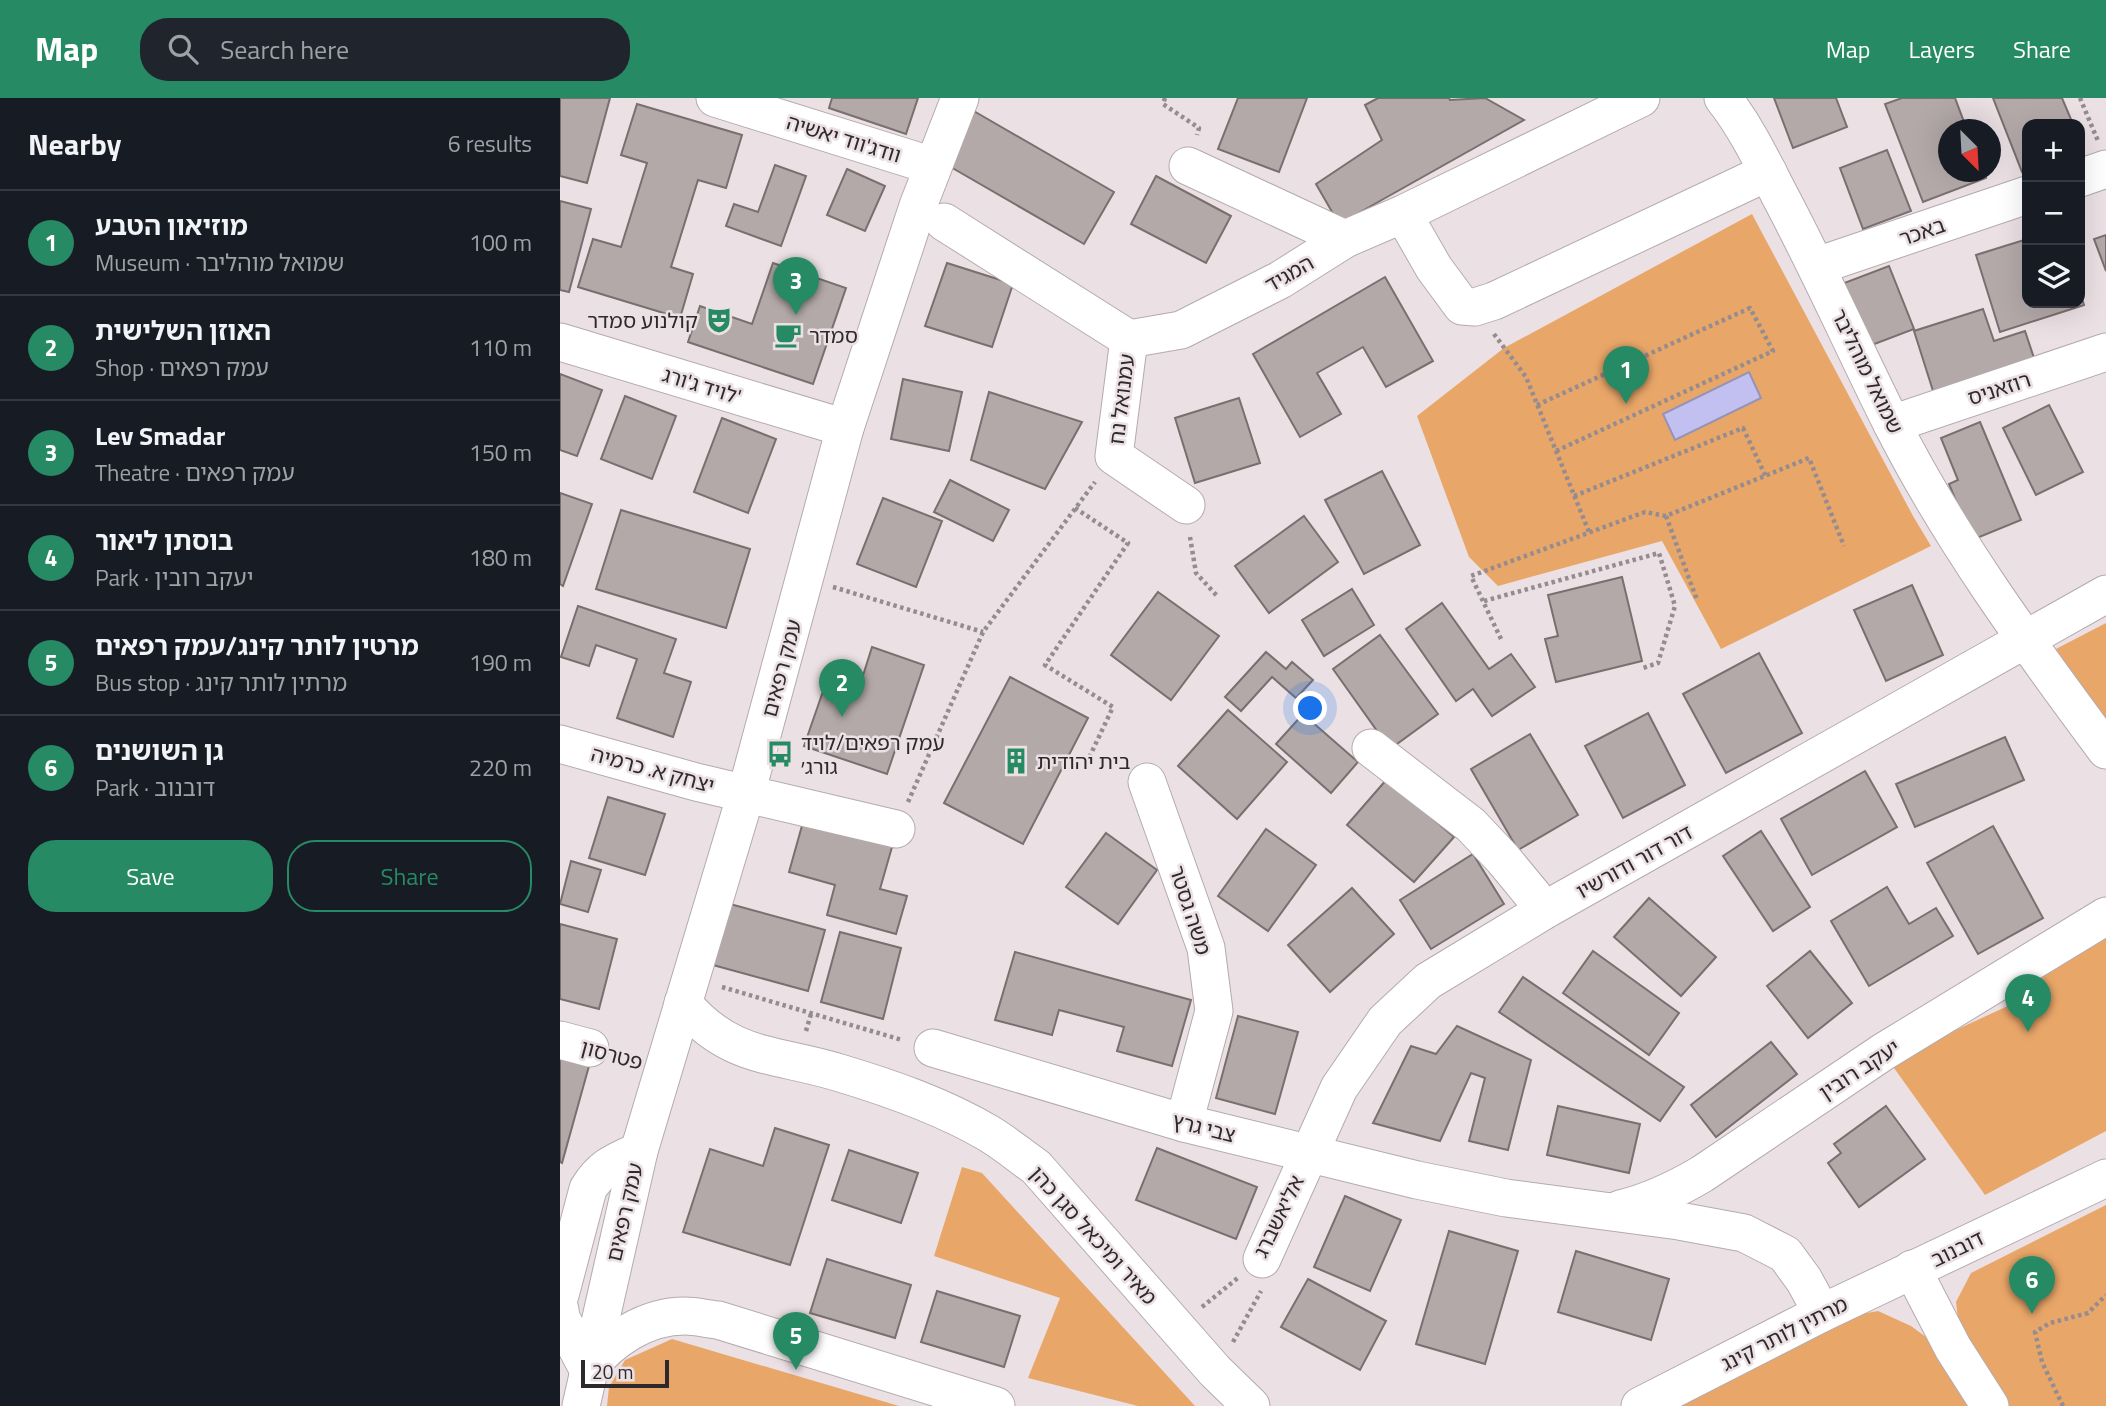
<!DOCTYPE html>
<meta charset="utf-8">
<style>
:root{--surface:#171b24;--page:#20242c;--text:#f1f3f6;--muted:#9ea1a6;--line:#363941;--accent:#268a65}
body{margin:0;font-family:"Titillium Web","Noto Sans Hebrew",sans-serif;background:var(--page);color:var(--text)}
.controls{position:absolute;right:21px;top:21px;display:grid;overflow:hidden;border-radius:14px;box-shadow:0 7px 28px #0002}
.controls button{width:63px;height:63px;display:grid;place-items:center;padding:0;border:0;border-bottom:2px solid var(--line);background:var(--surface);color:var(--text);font:35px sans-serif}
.compass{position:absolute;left:1378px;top:21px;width:63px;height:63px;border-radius:50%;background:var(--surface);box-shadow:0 7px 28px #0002;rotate:156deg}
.scale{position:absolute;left:21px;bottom:18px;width:88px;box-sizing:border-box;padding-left:7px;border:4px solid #2e2a2b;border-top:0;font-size:19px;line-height:24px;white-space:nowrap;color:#2e2a2b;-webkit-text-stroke:5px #ebe0e4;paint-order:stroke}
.you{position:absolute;left:751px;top:611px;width:24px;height:24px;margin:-18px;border:5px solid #fff;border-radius:50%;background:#1a73e8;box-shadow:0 0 0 10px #1a73e833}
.badge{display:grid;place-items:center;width:46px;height:46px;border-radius:50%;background:var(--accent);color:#fff;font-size:23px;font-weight:700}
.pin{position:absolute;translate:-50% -58px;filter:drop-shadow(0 2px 4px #0008)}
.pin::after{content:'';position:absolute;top:37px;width:24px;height:21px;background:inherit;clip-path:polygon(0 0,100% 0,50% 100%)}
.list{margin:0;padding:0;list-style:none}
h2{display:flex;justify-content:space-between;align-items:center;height:91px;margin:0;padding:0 28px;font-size:30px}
h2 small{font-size:23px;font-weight:400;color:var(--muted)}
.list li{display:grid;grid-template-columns:46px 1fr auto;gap:21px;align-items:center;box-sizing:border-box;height:105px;padding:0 28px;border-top:2px solid var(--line)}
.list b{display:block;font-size:26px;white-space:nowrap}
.list p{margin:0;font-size:23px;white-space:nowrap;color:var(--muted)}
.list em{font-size:23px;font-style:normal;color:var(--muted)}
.actions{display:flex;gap:14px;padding:21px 28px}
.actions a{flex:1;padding:16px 0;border:2px solid var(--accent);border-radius:28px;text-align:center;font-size:24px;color:var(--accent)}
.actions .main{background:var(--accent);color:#fff}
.icon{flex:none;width:38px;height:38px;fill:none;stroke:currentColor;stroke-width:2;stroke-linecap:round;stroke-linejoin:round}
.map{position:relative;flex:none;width:1546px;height:1308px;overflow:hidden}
header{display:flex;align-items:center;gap:42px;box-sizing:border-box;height:98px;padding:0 35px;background:var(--accent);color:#fff}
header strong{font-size:33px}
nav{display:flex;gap:38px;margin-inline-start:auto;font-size:24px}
.search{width:490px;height:63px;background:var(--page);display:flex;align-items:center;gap:18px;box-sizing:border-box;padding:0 24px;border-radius:28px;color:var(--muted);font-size:26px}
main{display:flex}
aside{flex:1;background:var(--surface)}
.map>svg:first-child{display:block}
.green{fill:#e9a669}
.water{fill:#c1c0f1;stroke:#9593b6;stroke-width:2}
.building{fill:#b3a9a8;stroke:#796f6e;stroke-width:2}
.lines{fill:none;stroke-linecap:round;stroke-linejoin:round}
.minor-casing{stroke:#b4abae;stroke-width:39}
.path{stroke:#948c8f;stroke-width:4.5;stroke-dasharray:3.5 3.5;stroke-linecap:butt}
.minor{stroke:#fff;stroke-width:37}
.labels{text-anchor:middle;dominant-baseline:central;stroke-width:5;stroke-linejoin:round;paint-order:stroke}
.street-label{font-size:21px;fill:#2e2a2b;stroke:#ebe0e4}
.poi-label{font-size:21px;fill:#2e2a2b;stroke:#ebe0e4;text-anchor:start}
</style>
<header>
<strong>Map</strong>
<div class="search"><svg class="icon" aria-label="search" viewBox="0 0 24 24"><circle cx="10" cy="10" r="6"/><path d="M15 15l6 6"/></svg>Search here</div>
<nav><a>Map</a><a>Layers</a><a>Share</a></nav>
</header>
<main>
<aside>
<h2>Nearby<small>6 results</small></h2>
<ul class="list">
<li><span class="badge">1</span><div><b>מוזיאון הטבע</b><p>Museum · שמואל מוהליבר</p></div><em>100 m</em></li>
<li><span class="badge">2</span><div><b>האוזן השלישית</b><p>Shop · עמק רפאים</p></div><em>110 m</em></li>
<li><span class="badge">3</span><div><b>Lev Smadar</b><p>Theatre · עמק רפאים</p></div><em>150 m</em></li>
<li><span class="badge">4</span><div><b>בוסתן ליאור</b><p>Park · יעקב רובין</p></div><em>180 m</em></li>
<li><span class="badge">5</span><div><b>מרטין לותר קינג/עמק רפאים</b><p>Bus stop · מרתין לותר קינג</p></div><em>190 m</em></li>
<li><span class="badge">6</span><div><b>גן השושנים</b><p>Park · דובנוב</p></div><em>220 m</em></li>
</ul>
<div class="actions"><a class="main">Save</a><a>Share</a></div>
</aside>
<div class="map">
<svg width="1546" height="1308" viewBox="0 0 1546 1308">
<rect width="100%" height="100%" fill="#ebe0e4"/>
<!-- green -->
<g class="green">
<polygon points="1192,116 1353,418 1371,448 1161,551 1102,443 938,488 909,459 857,318 944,250"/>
<polygon points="1546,525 1546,644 1492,553"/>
<polygon points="1546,825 1546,1033 1425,1097 1329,963 1452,906"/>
<polygon points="402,1069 422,1075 635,1308 578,1308 468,1280 500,1200 374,1158"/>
<polygon points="1546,1107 1546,1308 1449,1308 1424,1273 1399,1229 1396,1204 1411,1175"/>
<polygon points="1318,1213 1351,1228 1374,1245 1413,1308 1116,1308 1285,1219"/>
<polygon points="112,1241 339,1308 47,1308 49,1289 65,1262"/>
</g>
<!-- water -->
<polygon class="water" points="1189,274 1201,300 1115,342 1103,316"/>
<!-- building -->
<g class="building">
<polygon points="0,0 50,0 27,85 0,78"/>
<polygon points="272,0 358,0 346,36 269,10"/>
<polygon points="678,0 747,0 719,74 658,51"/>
<polygon points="818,0 889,0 890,2 925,0 964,22 779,126 756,86 822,42 805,7"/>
<polygon points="1214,0 1276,0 1287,29 1233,50"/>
<polygon points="1342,0 1395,0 1407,32 1388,32 1388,74 1424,74 1426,80 1363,104 1325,6"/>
<polygon points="1433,0 1502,0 1513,26 1467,26 1467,72 1462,74"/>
<polygon points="77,6 182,37 166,90 138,82 111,169 133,176 120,220 18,189 33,141 61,149 87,65 61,57"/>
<polygon points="412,12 554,94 524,146 382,64"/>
<polygon points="1327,52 1351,113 1303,131 1280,70"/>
<polygon points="215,67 246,78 221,148 166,128 174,106 198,114"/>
<polygon points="287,71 325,88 305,133 267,117"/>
<polygon points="596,78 671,118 646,165 571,126"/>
<polygon points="0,103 31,111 9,194 0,192"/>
<polygon points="1546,137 1546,173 1534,141"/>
<polygon points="1467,141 1467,205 1520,205 1520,193 1524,207 1440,234 1416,157"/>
<polygon points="213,165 286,190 253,286 128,244 140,208 192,226"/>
<polygon points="387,165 453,186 432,249 365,228"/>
<polygon points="1329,168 1354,231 1304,250 1279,187"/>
<polygon points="825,179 873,263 826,289 803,249 757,275 781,316 740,339 693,256"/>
<polygon points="1423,211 1434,243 1465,233 1475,263 1374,296 1354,233"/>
<polygon points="0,276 42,292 17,358 0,352"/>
<polygon points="343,281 402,294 389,353 331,341"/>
<polygon points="429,294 522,324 485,391 411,362"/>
<polygon points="65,298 116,318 92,381 41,361"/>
<polygon points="679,300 700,365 635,385 615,320"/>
<polygon points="1489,307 1523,374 1476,397 1443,330"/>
<polygon points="162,320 216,341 188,415 134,394"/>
<polygon points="1420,324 1461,422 1412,442 1389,386 1398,382 1381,340"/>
<polygon points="822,373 860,447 804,476 765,402"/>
<polygon points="390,382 449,412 433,443 374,414"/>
<polygon points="0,395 32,406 3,488 0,486"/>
<polygon points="323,400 382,423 356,489 297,466"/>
<polygon points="61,412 190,451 166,530 36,491"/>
<polygon points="744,418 778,464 709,515 675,468"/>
<polygon points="1062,479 1082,563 996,584 985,541 998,538 988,497"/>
<polygon points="1352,487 1383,557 1326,583 1294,512"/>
<polygon points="792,491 814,527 764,558 742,522"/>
<polygon points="598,494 659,538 611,602 551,557"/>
<polygon points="882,505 929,571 951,556 975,589 932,618 913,591 896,603 846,531"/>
<polygon points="18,508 116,541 104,575 131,584 113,639 57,620 77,561 36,547 29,568 1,559"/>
<polygon points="820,537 878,616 830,651 773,571"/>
<polygon points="312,549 364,567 327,676 244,648 269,576 300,587"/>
<polygon points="706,554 726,571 732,564 753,582 736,600 712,579 681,613 665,599"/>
<polygon points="1199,555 1242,635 1166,675 1123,596"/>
<polygon points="450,579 528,620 463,746 384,705"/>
<polygon points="668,612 727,664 677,721 618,668"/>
<polygon points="1088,615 1125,687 1063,720 1025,648"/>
<polygon points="743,616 798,664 771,695 716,646"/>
<polygon points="970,636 1018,717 958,752 911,671"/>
<polygon points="1445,639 1464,682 1355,729 1336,686"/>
<polygon points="1305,673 1337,729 1252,777 1221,721"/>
<polygon points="827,681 894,739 854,784 787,727"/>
<polygon points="48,699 105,716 85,777 29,760"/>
<polygon points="245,717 334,742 320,791 347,798 336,836 267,817 275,787 229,774"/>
<polygon points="1433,728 1483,820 1418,856 1367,765"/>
<polygon points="706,731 756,767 708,833 658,798"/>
<polygon points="1201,733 1250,809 1213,833 1163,758"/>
<polygon points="546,735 597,772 558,826 506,789"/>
<polygon points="913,756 944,806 871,851 840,802"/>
<polygon points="11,763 41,772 28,814 0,806"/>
<polygon points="1327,789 1349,826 1376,810 1393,838 1309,888 1271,823"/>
<polygon points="792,790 834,836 770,894 728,847"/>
<polygon points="1089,800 1156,859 1121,898 1054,839"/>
<polygon points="170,806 265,832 248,893 153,867"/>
<polygon points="0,826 57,841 39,911 0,901"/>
<polygon points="280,834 341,850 323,921 261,904"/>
<polygon points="1033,853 1119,915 1089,957 1003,895"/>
<polygon points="1250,853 1292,905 1248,940 1207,888"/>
<polygon points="455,854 631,902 612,968 557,953 564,929 499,912 492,937 435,922"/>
<polygon points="963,879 1124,989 1100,1023 939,914"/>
<polygon points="678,918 738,934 715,1016 656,1000"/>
<polygon points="897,928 971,962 948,1052 909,1043 925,980 911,975 880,1043 813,1025 851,948 876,956"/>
<polygon points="1211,944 1237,976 1156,1039 1131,1007"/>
<polygon points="0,960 29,968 2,1065 0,1064"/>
<polygon points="998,1008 1080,1026 1069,1075 987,1057"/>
<polygon points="1326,1008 1365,1061 1299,1109 1268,1065 1281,1055 1274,1046"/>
<polygon points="215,1030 269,1047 230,1167 123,1134 150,1051 203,1068"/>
<polygon points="597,1050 697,1089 676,1141 576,1102"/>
<polygon points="289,1052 358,1075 341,1125 272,1102"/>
<polygon points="785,1098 841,1122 810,1193 754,1169"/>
<polygon points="889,1133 958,1153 925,1266 856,1246"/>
<polygon points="1016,1153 1109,1181 1091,1242 998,1214"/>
<polygon points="267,1161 351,1187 335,1240 250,1215"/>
<polygon points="748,1181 826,1223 800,1272 721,1229"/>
<polygon points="377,1193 460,1218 444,1269 361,1244"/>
</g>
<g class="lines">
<!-- minor casing -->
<g class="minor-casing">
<g id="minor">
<polyline points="155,0 373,68"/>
<path d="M1163,0C1186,29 1202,63 1219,96C1259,171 1293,248 1331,324C1390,441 1468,547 1546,652"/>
<polyline points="628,68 785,141"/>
<polyline points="1520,80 1546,71"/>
<polyline points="843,116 874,170 902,208 915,209 934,203 1208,74"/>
<polyline points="384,124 569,241 621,232 720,182 785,141 843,116 1081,0"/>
<polyline points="1257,168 1467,97"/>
<polyline points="569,241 554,358 626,407"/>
<polyline points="0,244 285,330"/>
<polyline points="1332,326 1546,254"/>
<polyline points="0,646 136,684 336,731"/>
<polyline points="811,650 911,727 943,761 985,812"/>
<polyline points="587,684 646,850 654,913 624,1025"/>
<path d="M123,905C170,962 216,955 280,975C330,990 382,1008 428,1035C445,1045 460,1058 476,1069L655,1273L691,1308"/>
<polyline points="0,942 30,950"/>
<polyline points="373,950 624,1025 857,1082 946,1100 1119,1123 1184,1135 1225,1156 1244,1182 1262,1215"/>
<path d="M1060,1111C1090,1104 1115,1092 1142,1076L1323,954L1546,818"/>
<polyline points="702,1161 779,990 825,923 868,883 985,812 1546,496"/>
<polyline points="1352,1171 1393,1250 1430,1308"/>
<path d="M0,1197L28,1091C42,1068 55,1064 79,1053"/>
<polyline points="0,1212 1,1220 28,1271"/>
<path d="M28,1271C51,1241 86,1218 125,1218C136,1218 147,1221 158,1222L436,1308"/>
<polyline points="21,1308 79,1053 186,696 285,330 358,108 400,0"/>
<polyline points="1080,1308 1262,1215 1546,1080"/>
</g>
</g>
<!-- path -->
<g class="path">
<polyline points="605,0 603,6 639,30 637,37"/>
<polyline points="1520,0 1538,43"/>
<polyline points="934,236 966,279 1029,434"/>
<polyline points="977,307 1190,210 1213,253 996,353"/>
<polyline points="1014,398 1183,330 1206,379"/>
<polyline points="515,410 568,445 485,567 553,609 528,662"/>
<polyline points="1106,418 1137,502"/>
<polyline points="630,439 636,475 658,499"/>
<polyline points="273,489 423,534"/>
<polyline points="924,503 1099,455 1115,508 1098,565 1083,570"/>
<polyline points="941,541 911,478 1085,414 1106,418 1249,360 1284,448"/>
<polyline points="348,704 423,534 535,384"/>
<polyline points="162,889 342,942"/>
<polyline points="246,933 251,916"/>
<polyline points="642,1209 679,1179"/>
<polyline points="673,1244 701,1193"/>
<polyline points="1503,1308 1482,1264 1475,1234 1490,1225 1528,1215 1546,1197"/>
</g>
<!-- minor -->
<use href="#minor" class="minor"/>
</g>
<!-- icons -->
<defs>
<g id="theatre-bare" transform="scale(2.1)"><path d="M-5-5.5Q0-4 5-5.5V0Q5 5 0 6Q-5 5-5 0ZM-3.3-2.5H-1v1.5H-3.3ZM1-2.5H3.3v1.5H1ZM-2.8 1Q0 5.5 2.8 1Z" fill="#268a65" stroke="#ebe0e4" stroke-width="2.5" paint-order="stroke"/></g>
<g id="cafe-bare" transform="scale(2.1)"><path d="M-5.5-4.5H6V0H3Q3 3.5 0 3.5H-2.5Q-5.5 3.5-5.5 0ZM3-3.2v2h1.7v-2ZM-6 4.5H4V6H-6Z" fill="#268a65" stroke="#ebe0e4" stroke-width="2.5" paint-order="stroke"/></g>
<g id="bus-bare" transform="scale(2.1)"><path d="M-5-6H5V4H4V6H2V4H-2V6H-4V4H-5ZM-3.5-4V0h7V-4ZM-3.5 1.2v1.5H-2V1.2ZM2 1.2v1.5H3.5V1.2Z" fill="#268a65" stroke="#ebe0e4" stroke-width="2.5" paint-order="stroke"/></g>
<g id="building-bare" transform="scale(2.1)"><path d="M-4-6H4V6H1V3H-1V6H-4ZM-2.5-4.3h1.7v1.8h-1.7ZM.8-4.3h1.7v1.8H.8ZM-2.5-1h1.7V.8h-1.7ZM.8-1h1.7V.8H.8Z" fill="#268a65" stroke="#ebe0e4" stroke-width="2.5" paint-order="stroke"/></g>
</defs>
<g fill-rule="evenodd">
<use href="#theatre-bare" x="159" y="222"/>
<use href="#cafe-bare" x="228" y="237"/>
<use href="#bus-bare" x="220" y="656"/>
<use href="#building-bare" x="456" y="663"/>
</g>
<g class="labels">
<!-- street labels -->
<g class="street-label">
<text transform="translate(284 40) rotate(17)">וודג'ווד יאשיה</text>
<text transform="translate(1362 133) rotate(-19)">באכר</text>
<text transform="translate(729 175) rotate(-30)">המגיד</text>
<text transform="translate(1308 273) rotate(64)">שמואל מוהליבר</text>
<text transform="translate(142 287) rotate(17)">לויד ג'ורג'</text>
<text transform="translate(1439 290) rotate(-18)">רוזאניס</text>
<text transform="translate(561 301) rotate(-83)">עמנואל נח</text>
<text transform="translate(221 570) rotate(-75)">עמק רפאים</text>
<text transform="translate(93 671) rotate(15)">יצחק א. כרמיה</text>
<text transform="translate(1074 763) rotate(-29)">דור דור ודורשיו</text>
<text transform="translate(631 812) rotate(72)">משה גסטר</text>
<text transform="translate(52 956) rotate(15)">פטרסון</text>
<text transform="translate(1299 971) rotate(-33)">יעקב רובין</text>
<text transform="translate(644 1029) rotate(14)">צבי גרץ</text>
<text transform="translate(64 1114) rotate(-77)">עמק רפאים</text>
<text transform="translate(718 1118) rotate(-64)">אליאשברג</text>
<text transform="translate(534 1137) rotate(48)">מאיר ומיכאל סגן כהן</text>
<text transform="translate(1397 1150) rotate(-26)">דובנוב</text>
<text transform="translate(1224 1235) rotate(-27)">מרתין לותר קינג</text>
</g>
<!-- poi labels -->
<g class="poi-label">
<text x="138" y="222" text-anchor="end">קולנוע סמדר</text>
<text x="249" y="237">סמדר</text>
<text x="241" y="644">עמק רפאים/לויד<tspan x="241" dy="24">גורג׳</tspan></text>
<text x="477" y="663">בית יהודית</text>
</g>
</g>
</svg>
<div class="controls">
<button>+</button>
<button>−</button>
<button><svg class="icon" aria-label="layers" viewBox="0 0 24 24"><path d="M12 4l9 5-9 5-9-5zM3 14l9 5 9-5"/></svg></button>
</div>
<svg class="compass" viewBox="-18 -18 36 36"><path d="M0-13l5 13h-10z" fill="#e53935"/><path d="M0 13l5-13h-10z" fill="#9ea1a6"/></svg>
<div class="scale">20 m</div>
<div class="you"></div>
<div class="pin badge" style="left:1066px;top:306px">1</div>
<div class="pin badge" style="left:282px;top:619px">2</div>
<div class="pin badge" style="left:236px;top:217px">3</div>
<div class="pin badge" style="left:1468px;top:934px">4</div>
<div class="pin badge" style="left:236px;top:1272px">5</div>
<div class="pin badge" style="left:1472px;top:1216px">6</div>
</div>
</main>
